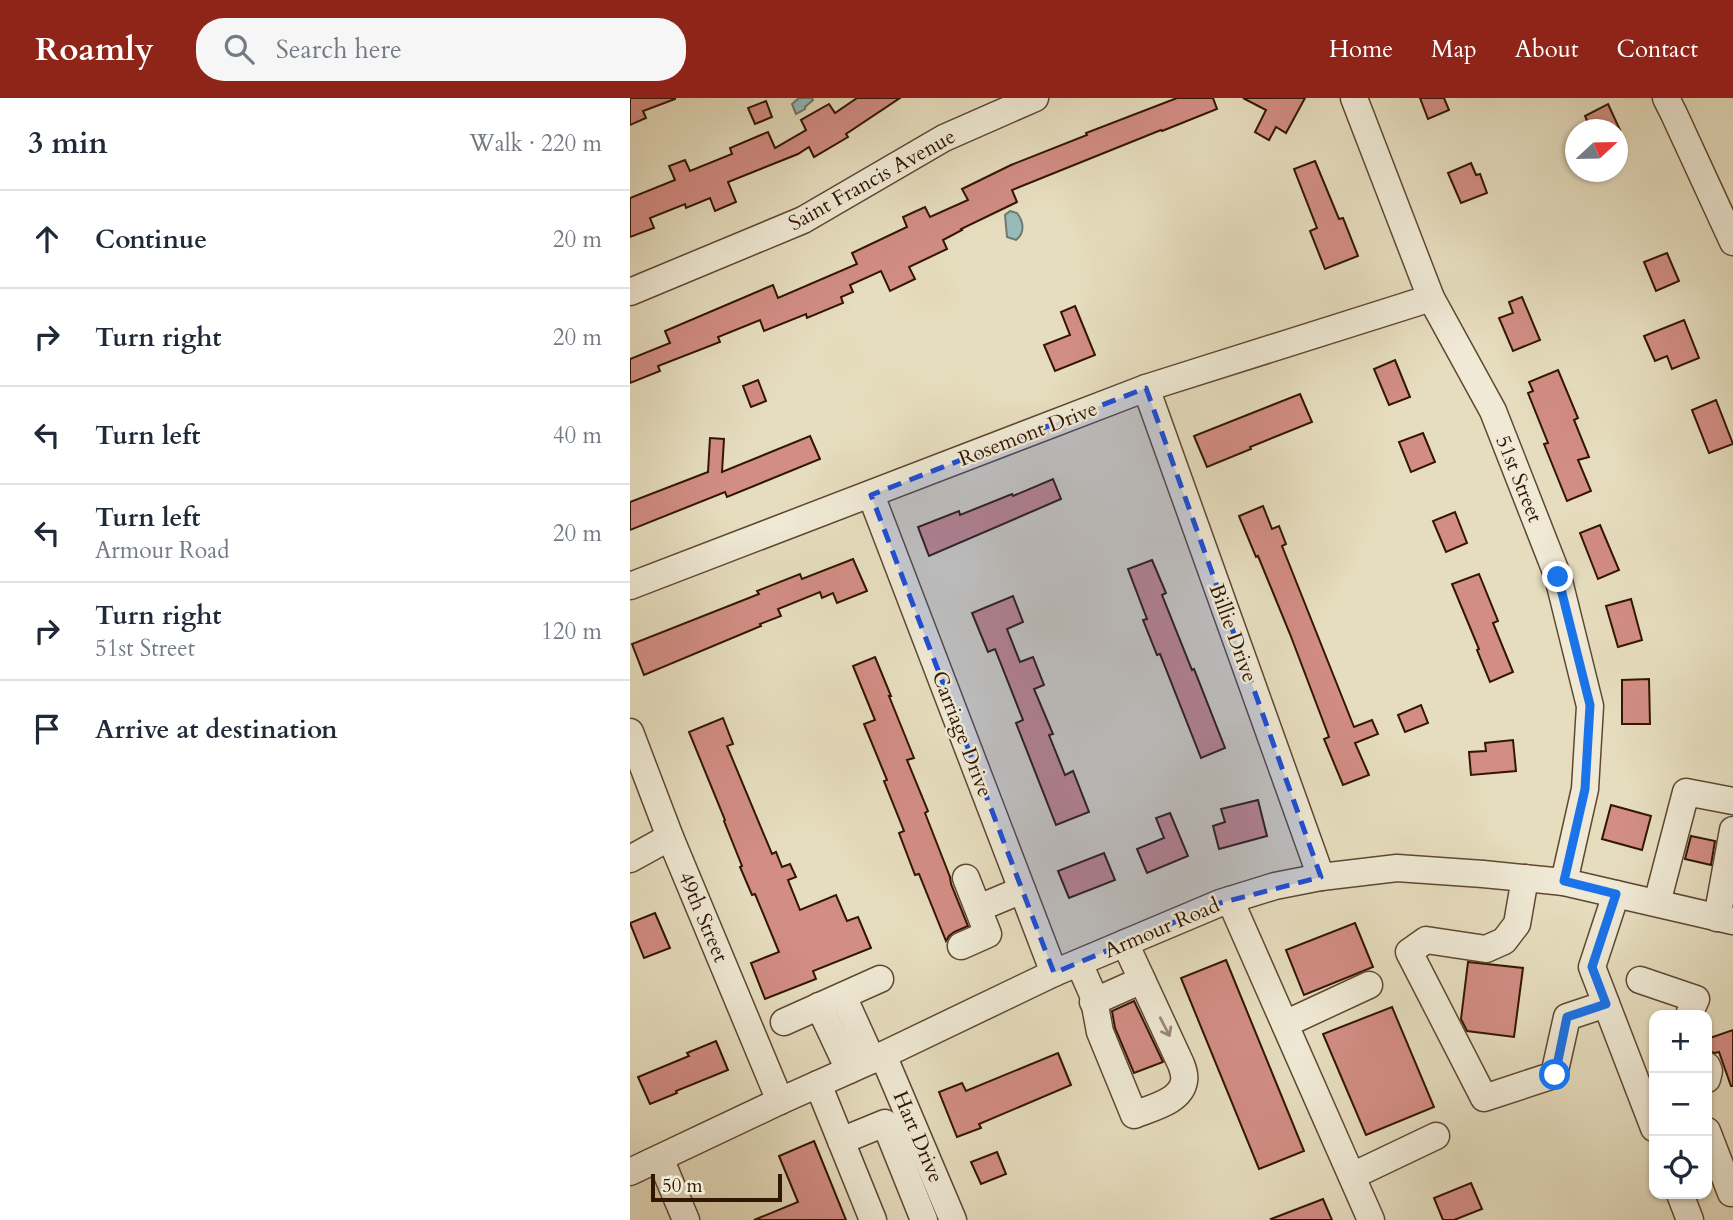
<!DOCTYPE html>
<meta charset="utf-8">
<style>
:root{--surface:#fff;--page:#f6f6f7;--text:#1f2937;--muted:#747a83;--line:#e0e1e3;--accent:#8f2418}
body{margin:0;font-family:Cardo,serif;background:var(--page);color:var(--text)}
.controls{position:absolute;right:21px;bottom:21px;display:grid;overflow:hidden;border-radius:14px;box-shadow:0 2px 5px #0004}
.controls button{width:63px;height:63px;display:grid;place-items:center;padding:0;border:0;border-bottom:2px solid var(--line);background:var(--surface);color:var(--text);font:35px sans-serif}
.compass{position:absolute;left:935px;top:21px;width:63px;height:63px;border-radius:50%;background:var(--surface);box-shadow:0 2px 5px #0004;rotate:68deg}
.scale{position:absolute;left:21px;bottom:18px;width:131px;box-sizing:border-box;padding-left:7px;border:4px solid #321602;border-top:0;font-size:19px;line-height:24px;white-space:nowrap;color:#321602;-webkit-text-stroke:5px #efe9d5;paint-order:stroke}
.stop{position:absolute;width:21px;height:21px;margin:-16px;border:5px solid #1a73e8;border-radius:50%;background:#fff}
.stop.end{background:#1a73e8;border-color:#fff;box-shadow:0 2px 7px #0008}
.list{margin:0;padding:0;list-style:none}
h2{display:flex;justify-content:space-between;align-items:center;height:91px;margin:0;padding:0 28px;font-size:30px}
h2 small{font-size:23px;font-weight:400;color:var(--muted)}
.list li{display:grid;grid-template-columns:46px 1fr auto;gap:21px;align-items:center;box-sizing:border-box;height:98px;padding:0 28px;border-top:2px solid var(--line)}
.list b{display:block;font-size:26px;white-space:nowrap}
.list p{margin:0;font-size:23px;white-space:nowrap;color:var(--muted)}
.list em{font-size:23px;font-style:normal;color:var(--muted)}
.icon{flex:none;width:38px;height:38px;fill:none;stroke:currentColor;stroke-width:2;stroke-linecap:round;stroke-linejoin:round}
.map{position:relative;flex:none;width:1103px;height:1122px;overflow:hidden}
header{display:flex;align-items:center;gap:42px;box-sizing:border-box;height:98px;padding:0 35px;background:var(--accent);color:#fff}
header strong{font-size:33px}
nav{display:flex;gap:38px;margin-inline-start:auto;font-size:24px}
.search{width:490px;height:63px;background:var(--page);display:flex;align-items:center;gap:18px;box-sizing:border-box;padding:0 24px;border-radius:28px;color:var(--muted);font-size:26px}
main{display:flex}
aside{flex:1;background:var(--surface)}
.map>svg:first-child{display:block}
.water{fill:#98bab9;stroke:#6f7870;stroke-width:2}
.building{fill:#d28d84;stroke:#321602;stroke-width:2}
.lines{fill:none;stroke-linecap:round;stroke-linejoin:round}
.minor-casing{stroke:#5f4831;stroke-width:29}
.minor{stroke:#efe9d5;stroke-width:26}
.oneway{stroke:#9a8a76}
.route{stroke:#1a73e8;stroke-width:9}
.marked{fill:#1d4ed8;fill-opacity:0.2;stroke:#1d4ed8;stroke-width:5;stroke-dasharray:14 9;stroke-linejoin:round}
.labels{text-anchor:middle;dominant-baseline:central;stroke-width:5;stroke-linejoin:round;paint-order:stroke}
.street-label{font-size:21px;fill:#321602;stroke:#efe9d5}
</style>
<header>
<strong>Roamly</strong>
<div class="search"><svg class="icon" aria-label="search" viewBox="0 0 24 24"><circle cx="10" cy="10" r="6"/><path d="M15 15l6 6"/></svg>Search here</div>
<nav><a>Home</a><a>Map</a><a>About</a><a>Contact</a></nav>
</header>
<main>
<aside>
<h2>3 min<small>Walk · 220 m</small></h2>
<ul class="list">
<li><svg class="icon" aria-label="ahead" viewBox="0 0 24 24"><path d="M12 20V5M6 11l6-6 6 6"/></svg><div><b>Continue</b></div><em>20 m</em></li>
<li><svg class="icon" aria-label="right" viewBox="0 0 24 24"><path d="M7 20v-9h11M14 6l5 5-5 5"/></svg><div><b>Turn right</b></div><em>20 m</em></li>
<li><svg class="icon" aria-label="left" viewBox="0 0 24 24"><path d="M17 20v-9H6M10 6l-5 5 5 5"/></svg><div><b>Turn left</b></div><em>40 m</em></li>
<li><svg class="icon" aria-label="left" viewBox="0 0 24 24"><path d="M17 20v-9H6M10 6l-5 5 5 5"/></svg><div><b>Turn left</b><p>Armour Road</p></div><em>20 m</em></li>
<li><svg class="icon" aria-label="right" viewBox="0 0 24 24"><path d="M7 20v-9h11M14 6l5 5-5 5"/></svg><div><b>Turn right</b><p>51st Street</p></div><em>120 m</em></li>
<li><svg class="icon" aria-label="arrive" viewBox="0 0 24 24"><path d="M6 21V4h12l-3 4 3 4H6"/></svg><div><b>Arrive at destination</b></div></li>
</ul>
</aside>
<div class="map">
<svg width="1103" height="1122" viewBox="0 0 1103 1122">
<rect width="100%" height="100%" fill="#e6ddbe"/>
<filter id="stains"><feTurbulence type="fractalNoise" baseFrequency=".00286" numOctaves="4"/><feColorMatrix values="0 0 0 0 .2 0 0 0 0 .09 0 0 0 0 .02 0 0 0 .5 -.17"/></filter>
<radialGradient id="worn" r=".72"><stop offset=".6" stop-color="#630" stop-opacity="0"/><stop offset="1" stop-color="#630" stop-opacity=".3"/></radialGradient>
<!-- water -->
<g class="water">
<polygon points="169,0 182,0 183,2 175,9 175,11 166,16 162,6"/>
<path d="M380,113L387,115C394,124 395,135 386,142L377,139L375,117Z"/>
</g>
<!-- building -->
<g class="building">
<polygon points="0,0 45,0 45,1 13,13 16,20 0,27"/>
<polygon points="227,0 270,0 216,36 218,39 184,59 179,49 168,56 98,84 106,104 85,113 80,100 56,110 55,106 20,120 24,130 0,139 0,100 45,82 39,68 55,62 60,73 102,56 100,50 138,34 145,50 176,32 171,22 199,6 205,15"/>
<polygon points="547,0 583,0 587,11 532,33 531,32 382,92 387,104 331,131 332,132 313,142 317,151 279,169 285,181 260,193 251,173 220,187 223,194 211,199 213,205 177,220 176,216 134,233 130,222 88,239 90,244 28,268 30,273 0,285 0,261 40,245 35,233 143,187 148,200 227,166 222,155 277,129 273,119 295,109 300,119 338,102 332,91 381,67 457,37 456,35"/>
<polygon points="613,0 675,0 656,35 646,29 639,42 625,34 636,12"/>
<polygon points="790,0 814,0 819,12 798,21"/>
<polygon points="136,3 142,19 125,26 118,10"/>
<polygon points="978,6 990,32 961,32 955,18"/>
<polygon points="685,63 709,121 713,120 728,158 695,171 680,133 687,130 664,71"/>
<polygon points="841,65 846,77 850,76 857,95 831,105 818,75"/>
<polygon points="1037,155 1049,183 1026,193 1014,164"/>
<polygon points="892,199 910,242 883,253 869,220 883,215 879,204"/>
<polygon points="445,208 465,257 425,273 414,247 440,237 431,214"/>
<polygon points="1054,222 1069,260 1042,271 1037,258 1025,263 1014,238"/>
<polygon points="765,262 780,299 759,307 744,271"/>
<polygon points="928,272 948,320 944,322 959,359 948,362 961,393 937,403 914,346 918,345 898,295 903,293 899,284"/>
<polygon points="128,282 136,303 121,309 113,288"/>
<polygon points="670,296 682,324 620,349 621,351 577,369 564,338"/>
<polygon points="1086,302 1103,346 1079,355 1062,312"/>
<polygon points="793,335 805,364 781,374 769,344"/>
<polygon points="180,338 190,361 97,399 95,394 0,432 0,404 78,374 80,340 94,341 92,374"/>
<polygon points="423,381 431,401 299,458 288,429 329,413 330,417 382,396 383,398"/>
<polygon points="633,408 642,431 649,428 656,446 652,448 724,629 742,622 748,636 725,645 739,677 713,687 694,641 699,639 660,536 628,458 626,459 609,418"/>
<polygon points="825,414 837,445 816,454 803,423"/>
<polygon points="970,427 989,472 968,481 950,435"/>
<polygon points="223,461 237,493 207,505 203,495 192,500 190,494 148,511 151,518 130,526 131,528 14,577 2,546 129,496 127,493 170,476 172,481"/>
<polygon points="522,462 536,495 532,497 562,572 564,571 595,650 571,660 530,556 527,557 513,522 517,521 498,471"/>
<polygon points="849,476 868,523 863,525 883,574 860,584 847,552 849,551 822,486"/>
<polygon points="383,498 393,524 377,531 390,564 403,559 414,587 404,591 423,636 419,637 435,677 443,673 459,714 426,727 386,625 393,622 365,551 358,554 342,515"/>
<polygon points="1001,501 1012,542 988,549 976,508"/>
<polygon points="245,559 261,598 259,598 284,660 277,662 298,713 295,715 320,779 321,786 338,828 324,834 319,838 316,843 289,776 285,777 269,735 274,733 254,683 257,682 234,626 245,622 223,568"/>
<polygon points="1019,581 1020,626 992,626 992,582"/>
<polygon points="791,607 798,625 775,634 768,617"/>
<polygon points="93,620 103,646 97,648 142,756 146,754 152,769 160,766 166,779 158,782 170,812 206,797 217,823 228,819 241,850 183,873 186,881 135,901 121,865 149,854 125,796 122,797 110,769 112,768 94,723 95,722 59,634"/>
<polygon points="883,642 886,673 841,677 839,654 856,653 855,645"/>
<polygon points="628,702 637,738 589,751 583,728 595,724 591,711"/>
<polygon points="981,707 1021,718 1012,752 972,741"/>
<polygon points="540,715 558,758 517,775 507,751 534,740 526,720"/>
<polygon points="1061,738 1085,743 1081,767 1055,761"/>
<polygon points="474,755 485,782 439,800 428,773"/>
<polygon points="25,815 40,850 14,860 0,825"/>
<polygon points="725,825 743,869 674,897 656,852"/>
<polygon points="596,862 674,1053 629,1071 551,880"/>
<polygon points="838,864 893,870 884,939 837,933 831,921"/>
<polygon points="504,903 533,964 504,975 485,930 482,913"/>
<polygon points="762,909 804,1009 736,1037 693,936"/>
<polygon points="1103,932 1103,988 1101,988 1089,954 1085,955 1077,953 1077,941"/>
<polygon points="86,943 98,972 46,993 47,995 20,1006 8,979 59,958 57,955"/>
<polygon points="428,955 441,987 349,1026 351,1030 327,1039 309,994 332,985 336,993"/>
<polygon points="184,1043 216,1122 124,1122 168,1104 149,1058"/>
<polygon points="367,1054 376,1076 351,1086 341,1064"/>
<polygon points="841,1085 852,1111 824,1122 813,1122 804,1100"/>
<polygon points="693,1101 702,1122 642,1122 641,1121"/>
</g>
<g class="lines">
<!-- minor casing -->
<g class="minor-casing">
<g id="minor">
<polyline points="724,0 801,200 863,313 928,479 960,608 955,691 934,784"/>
<polyline points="1036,0 1044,16 1103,144"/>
<polyline points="0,194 173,122 314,40 405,0"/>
<polyline points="516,290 691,779"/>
<polyline points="241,397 424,875"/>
<polyline points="0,488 516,290 801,200"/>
<polyline points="0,634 40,739 150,1003"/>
<polyline points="0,761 40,739"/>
<polyline points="895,780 887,826 874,843 856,851 796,842 779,854 854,1000 924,977 937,919 976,906"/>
<polyline points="986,796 962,869 1024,1030"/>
<polyline points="600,802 741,1122"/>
<polyline points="1027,805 1056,694 1103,703"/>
<polyline points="349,810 392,792"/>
<polyline points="1087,820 1103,732"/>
<polyline points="331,848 358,836 336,780"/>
<path d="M449,865L463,897L470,934L504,1017C520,1010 551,1004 554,983C555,979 553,971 551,966L495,845"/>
<polyline points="1010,882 1066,901 1059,917"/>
<polyline points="213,898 242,962"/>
<polyline points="463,904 512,882"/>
<polyline points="189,908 219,972"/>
<polyline points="154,924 250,881"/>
<polyline points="655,926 739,887"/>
<polyline points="253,957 323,1122"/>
<polyline points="1077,968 1079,973 1077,981"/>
<polyline points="188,986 243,1122"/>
<polyline points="1077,1033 1101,1095 1103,1094"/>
<polyline points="211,1043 255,1025 294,1122"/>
<polyline points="30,1060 56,1122"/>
<polyline points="0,1074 150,1003 253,957 424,875 590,805 645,788 691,779 767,770 853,776 934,784 1103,823"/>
<polyline points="722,1078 806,1038"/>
<polyline points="1050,1096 1060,1122"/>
</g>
</g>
<!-- minor -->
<use href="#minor" class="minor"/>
</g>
<!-- one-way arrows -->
<defs><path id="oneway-shaft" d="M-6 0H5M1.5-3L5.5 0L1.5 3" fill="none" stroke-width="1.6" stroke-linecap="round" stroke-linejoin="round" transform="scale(1.75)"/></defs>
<use class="oneway" href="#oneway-shaft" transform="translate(535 929) rotate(63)"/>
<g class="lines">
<!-- route -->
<polyline class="route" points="925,977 937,919 976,906 962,869 986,796 934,783 955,691 960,607 928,479"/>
</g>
<!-- marked area -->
<path class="marked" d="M516,290L691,779L590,805L424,875L241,397Z"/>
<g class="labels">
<!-- street labels -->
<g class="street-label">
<text transform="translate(242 82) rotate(-29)">Saint Francis Avenue</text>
<text transform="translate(398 336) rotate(-21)">Rosemont Drive</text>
<text transform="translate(889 381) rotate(68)">51st Street</text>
<text transform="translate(603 535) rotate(70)">Billie Drive</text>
<text transform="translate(332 636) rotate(69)">Carriage Drive</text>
<text transform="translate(73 819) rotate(67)">49th Street</text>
<text transform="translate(532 830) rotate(-23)">Armour Road</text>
<text transform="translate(288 1039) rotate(67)">Hart Drive</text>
</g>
</g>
<rect width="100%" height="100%" filter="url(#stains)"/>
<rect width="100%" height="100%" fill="url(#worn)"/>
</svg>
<div class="controls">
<button>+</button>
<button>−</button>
<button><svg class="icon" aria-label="locate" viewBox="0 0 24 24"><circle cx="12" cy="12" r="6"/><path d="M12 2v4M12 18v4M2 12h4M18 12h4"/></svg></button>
</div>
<svg class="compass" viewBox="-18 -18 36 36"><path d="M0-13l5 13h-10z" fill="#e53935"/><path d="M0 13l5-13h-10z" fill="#747a83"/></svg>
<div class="scale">50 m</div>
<div class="stop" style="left:925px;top:977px"></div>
<div class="stop end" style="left:928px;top:479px"></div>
</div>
</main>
